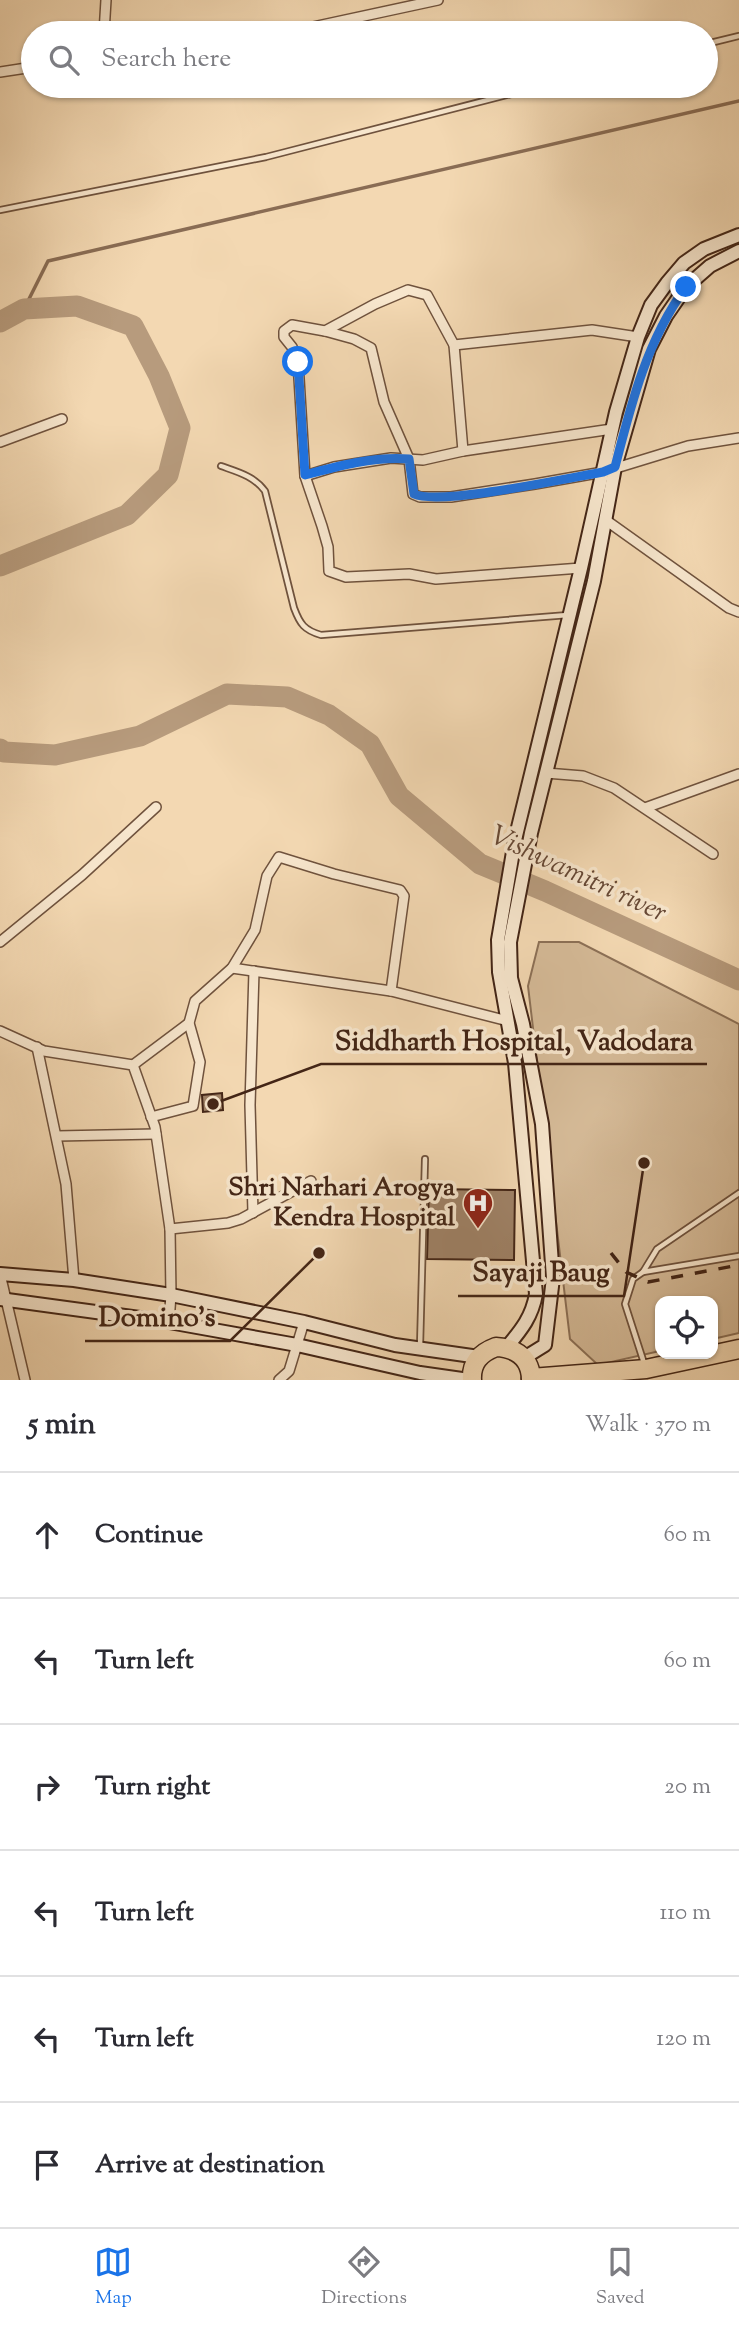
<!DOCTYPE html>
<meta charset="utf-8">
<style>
:root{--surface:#fff;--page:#f2f2f3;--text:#2b2b33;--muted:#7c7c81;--line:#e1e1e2;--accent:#1a73e8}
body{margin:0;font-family:"Sorts Mill Goudy",serif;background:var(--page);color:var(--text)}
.controls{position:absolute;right:21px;bottom:21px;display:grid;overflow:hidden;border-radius:14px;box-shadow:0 2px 5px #0004}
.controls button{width:63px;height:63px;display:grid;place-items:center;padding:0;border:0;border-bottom:2px solid var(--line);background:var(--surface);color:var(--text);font:35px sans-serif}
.stop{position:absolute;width:21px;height:21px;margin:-16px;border:5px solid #1a73e8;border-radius:50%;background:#fff}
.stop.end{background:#1a73e8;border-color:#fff;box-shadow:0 2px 7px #0008}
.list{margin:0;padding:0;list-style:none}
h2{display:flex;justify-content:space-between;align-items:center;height:91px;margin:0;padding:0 28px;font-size:30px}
h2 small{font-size:23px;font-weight:400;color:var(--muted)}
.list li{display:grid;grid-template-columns:46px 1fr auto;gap:21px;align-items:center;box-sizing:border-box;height:126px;padding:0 28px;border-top:2px solid var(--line)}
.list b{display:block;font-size:26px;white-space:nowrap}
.list em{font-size:23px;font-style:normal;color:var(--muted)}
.icon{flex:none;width:38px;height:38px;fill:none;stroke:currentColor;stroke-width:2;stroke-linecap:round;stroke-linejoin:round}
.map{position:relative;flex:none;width:739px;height:1380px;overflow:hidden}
.search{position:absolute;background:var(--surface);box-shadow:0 2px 5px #0004;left:21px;right:21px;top:21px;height:77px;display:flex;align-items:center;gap:18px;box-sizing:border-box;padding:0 24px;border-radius:38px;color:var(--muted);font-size:26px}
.sheet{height:847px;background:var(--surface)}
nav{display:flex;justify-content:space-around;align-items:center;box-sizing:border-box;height:98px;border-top:2px solid var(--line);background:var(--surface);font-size:19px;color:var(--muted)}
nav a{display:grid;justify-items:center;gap:4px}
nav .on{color:var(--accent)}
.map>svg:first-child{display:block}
.green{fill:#d5ba97;stroke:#8c7056;stroke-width:2}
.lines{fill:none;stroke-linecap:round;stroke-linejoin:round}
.stream{stroke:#896c54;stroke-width:3.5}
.river{stroke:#b79b7d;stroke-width:21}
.building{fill:#9f8267;stroke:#432516;stroke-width:2}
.lane-casing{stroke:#6f523d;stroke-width:8}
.street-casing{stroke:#6f523d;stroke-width:12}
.secondary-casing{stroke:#432516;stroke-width:16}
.highway-casing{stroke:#432516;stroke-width:21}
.lane{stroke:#f7e6cd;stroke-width:4.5}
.street{stroke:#f7e6cd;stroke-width:9}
.secondary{stroke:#f7e6cd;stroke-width:12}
.highway{stroke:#f3d8b2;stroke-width:18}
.rail{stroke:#432516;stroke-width:3.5;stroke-dasharray:12 12;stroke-linecap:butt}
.route{stroke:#1a73e8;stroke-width:9}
.labels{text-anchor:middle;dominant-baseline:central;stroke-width:7;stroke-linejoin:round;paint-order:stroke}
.poi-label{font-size:26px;font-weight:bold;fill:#432516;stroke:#f7e6cd;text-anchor:end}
.water-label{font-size:28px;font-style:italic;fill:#664835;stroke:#f7e6cd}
.leader{fill:none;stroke:#432516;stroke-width:2.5}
.callout-dot{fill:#432516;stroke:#f7e6cd;stroke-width:2.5}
.callout-label{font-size:28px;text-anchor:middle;font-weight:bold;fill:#432516;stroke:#f7e6cd;stroke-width:7;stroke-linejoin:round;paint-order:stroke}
</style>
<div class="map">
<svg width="739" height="1380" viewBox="0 0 739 1380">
<rect width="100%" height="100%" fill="#f3d8b2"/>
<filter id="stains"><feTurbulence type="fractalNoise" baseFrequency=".00286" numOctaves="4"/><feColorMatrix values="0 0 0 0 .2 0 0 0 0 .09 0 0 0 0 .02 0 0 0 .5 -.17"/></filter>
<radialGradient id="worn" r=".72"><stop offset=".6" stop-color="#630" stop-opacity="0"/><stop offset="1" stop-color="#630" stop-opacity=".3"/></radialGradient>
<!-- green -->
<polygon class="green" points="539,942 579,942 739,1024 739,1333 713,1339 713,1301 660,1301 660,1351 598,1365 570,1339 528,986"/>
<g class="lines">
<!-- stream -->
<polyline class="stream" points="24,309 48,261 739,101"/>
<!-- river -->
<g class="river">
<polyline points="0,322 24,309 77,306 133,326 159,376 180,428 168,475 127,515 0,566"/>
<polyline points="0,749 4,752 55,755 140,736 227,694 287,697 329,715 370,744 399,796 480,864 545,891 739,980"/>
</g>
</g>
<!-- building -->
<g class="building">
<polygon points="222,1093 223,1110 203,1112 202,1095"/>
<polygon points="429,1189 515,1190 514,1260 427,1259"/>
</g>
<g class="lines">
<!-- lane casing -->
<g class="lane-casing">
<g id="lane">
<polyline points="706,44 739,36"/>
<polyline points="0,210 266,157 542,86"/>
<path d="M221,466C238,472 254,476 265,491L294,608C300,624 304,630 321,635L568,615"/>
<polyline points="643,1272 739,1256"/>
<polyline points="420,1347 425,1159"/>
<polyline points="644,1363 625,1304 633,1279 643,1272 657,1249 739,1193"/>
</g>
</g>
<!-- street casing -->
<g class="street-casing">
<g id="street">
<polyline points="104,33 106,0"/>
<polyline points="285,33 438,0"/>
<polyline points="0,72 33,67"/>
<polyline points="325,331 354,339 371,348 384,402 409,459 413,494 420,497 451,497 535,484 603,472 688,446 739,438"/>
<polyline points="454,345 592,330 638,337"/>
<polyline points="0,442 62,419"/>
<polyline points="463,451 454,345 427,295 408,290 375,304 325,331 292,325 284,331 284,337 292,347 298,362 305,476 322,526 328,547 329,571 346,577 409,574 436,579 581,568"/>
<polyline points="305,476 334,467 391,458 423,460 463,451 612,429"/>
<polyline points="607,521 729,608 739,612"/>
<polyline points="546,773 583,776 614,788 713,854"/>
<polyline points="645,808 739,774"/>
<polyline points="0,942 82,875 156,807"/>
<polyline points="232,968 391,991 508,1021"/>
<polyline points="0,1031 44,1051 133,1065 155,1127 170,1229 171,1295 169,1322"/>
<polyline points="37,1047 66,1184 74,1280"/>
<polyline points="133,1065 189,1023"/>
<polyline points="151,1117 193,1106 200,1062 189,1023 195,1001 232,968 255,930 267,876 279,857 334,874 400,890 404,896 391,991"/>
<polyline points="57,1136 156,1134"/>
<polyline points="253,1213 250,1105 254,971"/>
<polyline points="170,1229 228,1223 241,1219 311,1181"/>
<polyline points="0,1274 25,1380"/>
<polyline points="279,1380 289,1371 304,1322"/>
</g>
</g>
<!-- secondary casing -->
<g class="secondary-casing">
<g id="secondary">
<polyline points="0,1274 74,1280 171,1295 304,1322 395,1345 479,1357"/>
<polyline points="0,1299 169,1322 297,1345 420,1373 469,1380"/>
<path d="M507,1347C521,1330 532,1317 536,1294L515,1063L499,972L498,940L515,840L581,568L616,412L638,337L651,305L667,283L684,263L704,249L739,235"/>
<polyline points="524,1358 545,1345 553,1278 542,1124 523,1024 511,978 510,942 531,833 594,581 615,467 649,349 666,316 686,287 710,266 739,251"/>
</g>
</g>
<!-- highway casing -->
<g class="highway-casing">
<g id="highway">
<polyline points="531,1378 646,1369 739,1349"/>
<path d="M472,1380C471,1363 480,1353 496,1347C517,1348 531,1359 531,1380"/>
</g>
</g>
<!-- lane -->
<use href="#lane" class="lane"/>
<!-- street -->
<use href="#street" class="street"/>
<!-- secondary -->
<use href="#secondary" class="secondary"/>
<!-- highway -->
<use href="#highway" class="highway"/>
<!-- rail -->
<polyline class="rail" points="611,1253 626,1272 648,1282 739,1265"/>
</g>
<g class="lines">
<!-- route -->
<path class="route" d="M298,362L305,475C338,466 375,456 409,459L414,494C440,506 568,478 603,472L615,467C631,404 647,340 686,287"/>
</g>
<!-- icons -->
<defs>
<g id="hospital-pin" transform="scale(1.575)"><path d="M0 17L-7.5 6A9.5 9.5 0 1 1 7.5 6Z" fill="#8f2418" stroke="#f7e6cd"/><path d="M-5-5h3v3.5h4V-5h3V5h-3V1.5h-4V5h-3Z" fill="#fff"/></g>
</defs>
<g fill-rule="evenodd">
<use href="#hospital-pin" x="478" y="1203"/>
</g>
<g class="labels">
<!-- poi labels -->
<g class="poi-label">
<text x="455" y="1188">Shri Narhari Arogya<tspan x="455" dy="30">Kendra Hospital</tspan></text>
</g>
<!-- water labels -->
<g class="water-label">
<text transform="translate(578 875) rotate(25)">Vishwamitri river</text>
</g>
</g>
<!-- callouts -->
<path class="leader" d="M213 1104L321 1064H707M644 1163L624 1296H458M319 1253L230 1341H85"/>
<g class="callout-dot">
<circle cx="213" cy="1104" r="7"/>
<circle cx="644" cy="1163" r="7"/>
<circle cx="319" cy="1253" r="7"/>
</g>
<g class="callout-label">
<text x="514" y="1050">Siddharth Hospital, Vadodara</text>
<text x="541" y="1281">Sayaji Baug</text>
<text x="157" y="1326">Domino's</text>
</g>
<rect width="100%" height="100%" filter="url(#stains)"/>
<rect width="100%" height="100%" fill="url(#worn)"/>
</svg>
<div class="controls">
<button><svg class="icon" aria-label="locate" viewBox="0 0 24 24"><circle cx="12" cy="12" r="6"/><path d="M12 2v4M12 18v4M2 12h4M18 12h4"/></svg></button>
</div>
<div class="stop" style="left:298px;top:362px"></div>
<div class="stop end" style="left:686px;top:287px"></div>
<div class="search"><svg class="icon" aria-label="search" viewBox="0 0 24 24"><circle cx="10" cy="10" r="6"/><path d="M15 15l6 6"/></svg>Search here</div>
</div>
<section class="sheet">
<h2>5 min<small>Walk · 370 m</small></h2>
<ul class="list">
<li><svg class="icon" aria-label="ahead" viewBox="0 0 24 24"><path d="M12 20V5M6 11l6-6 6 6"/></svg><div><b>Continue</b></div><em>60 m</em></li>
<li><svg class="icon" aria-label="left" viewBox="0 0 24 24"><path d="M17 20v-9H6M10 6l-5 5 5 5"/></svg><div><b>Turn left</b></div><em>60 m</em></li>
<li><svg class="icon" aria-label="right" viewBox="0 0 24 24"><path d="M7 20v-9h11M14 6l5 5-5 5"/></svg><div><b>Turn right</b></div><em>20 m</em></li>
<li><svg class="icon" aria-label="left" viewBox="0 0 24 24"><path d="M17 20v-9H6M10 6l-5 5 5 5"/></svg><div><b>Turn left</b></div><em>110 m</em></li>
<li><svg class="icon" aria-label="left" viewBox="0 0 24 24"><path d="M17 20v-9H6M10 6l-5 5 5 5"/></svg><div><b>Turn left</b></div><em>120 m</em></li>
<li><svg class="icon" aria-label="arrive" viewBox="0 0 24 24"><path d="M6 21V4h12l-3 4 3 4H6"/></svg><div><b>Arrive at destination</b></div></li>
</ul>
</section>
<nav>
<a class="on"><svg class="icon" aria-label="map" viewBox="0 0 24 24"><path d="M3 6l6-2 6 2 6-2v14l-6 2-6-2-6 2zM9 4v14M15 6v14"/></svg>Map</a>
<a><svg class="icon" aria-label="directions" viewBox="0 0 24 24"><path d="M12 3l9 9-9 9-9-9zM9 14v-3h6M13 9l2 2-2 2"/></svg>Directions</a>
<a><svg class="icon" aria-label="saved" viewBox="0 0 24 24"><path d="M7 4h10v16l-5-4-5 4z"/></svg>Saved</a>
</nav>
